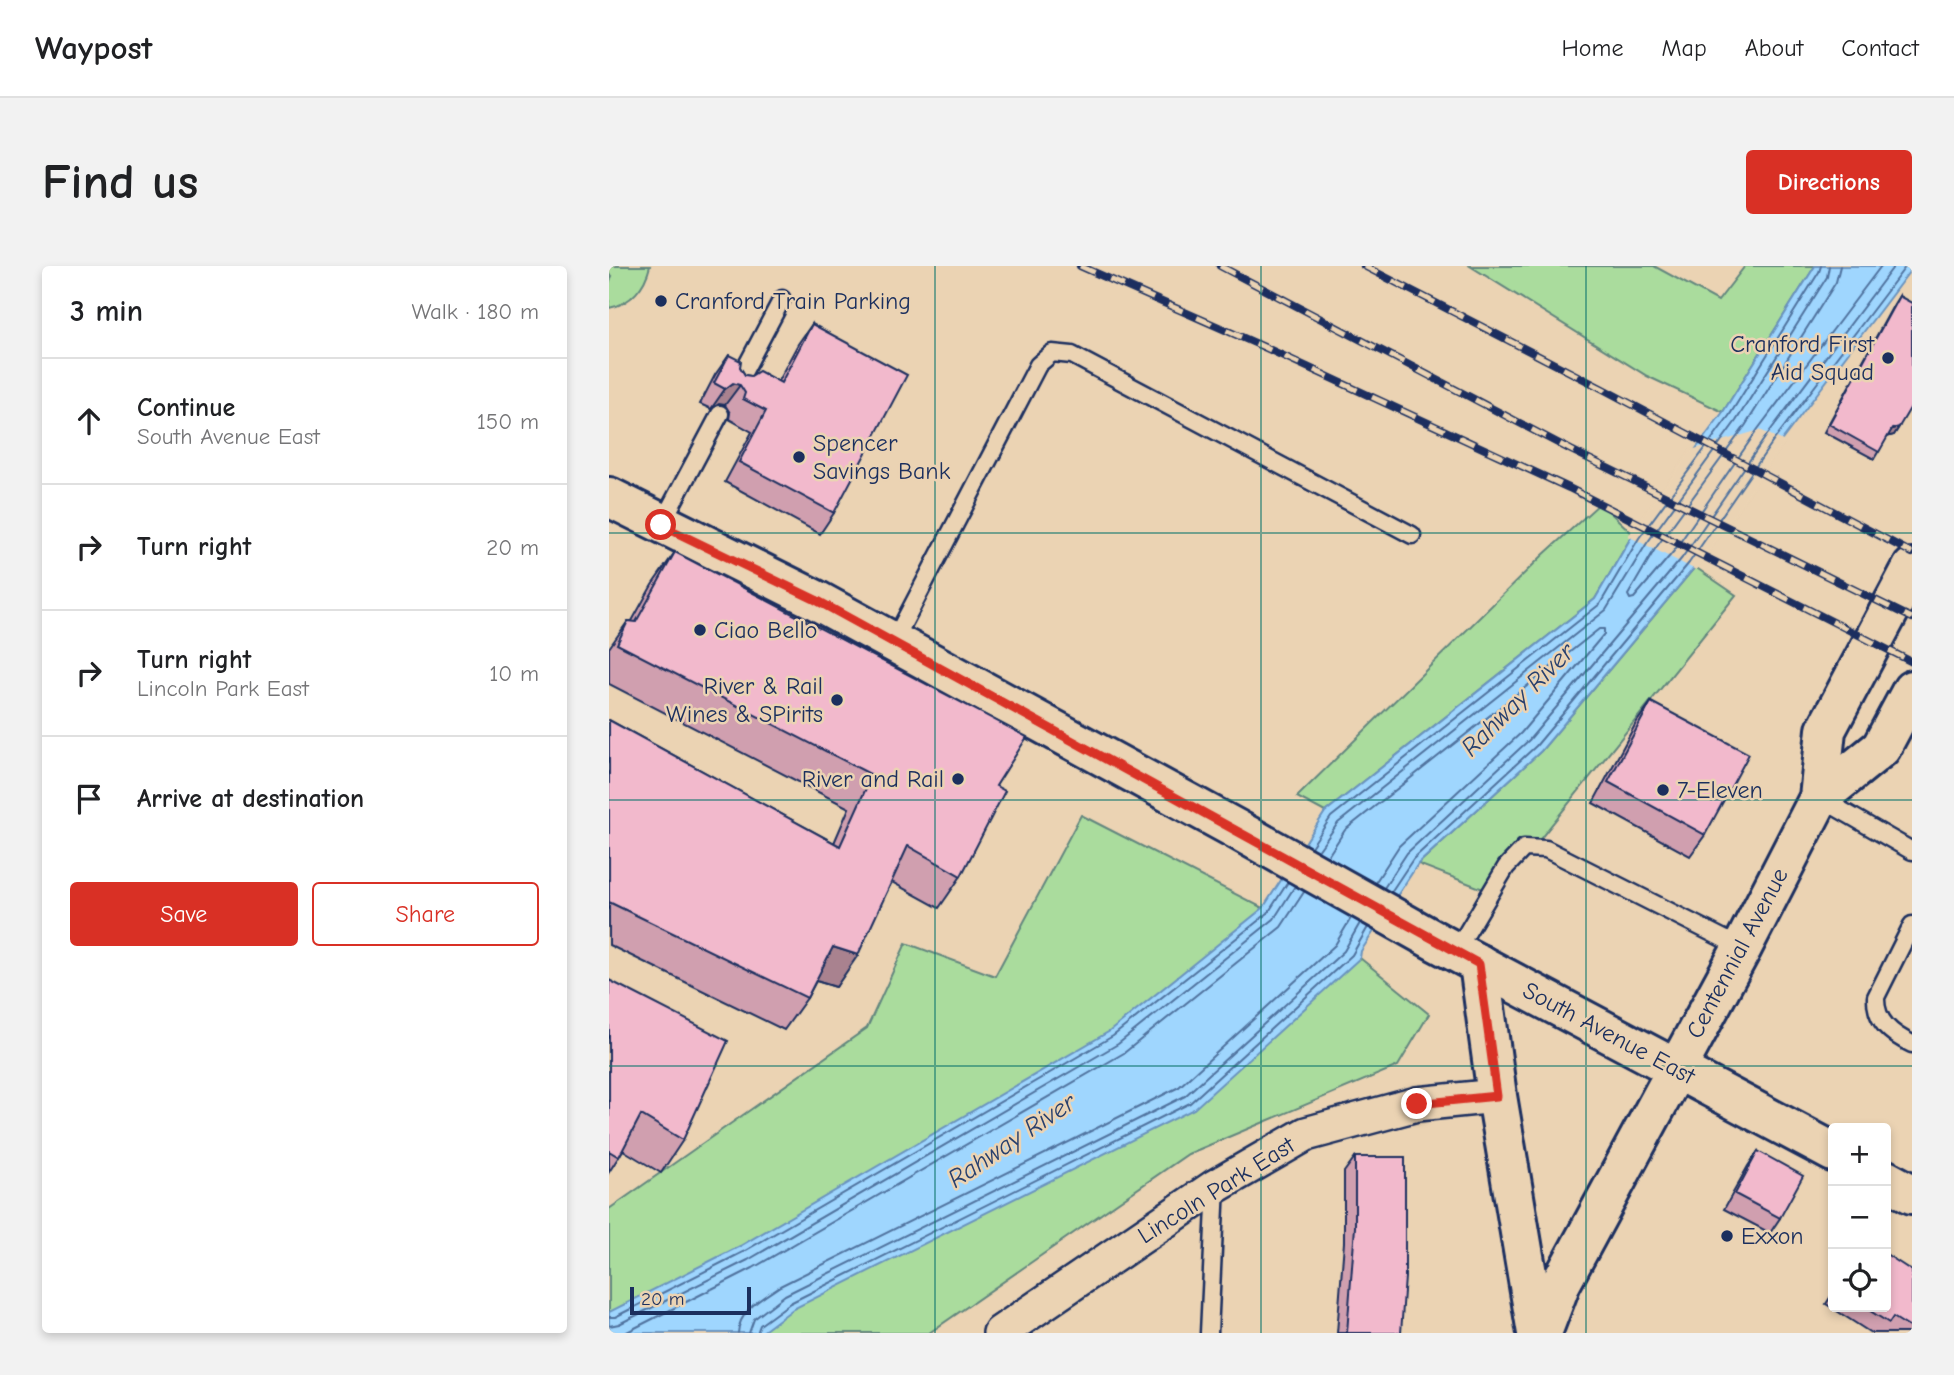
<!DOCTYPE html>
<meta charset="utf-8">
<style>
:root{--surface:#fff;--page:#f2f2f2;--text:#202124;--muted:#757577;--line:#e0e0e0;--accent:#d93025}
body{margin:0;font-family:"Comic Neue",sans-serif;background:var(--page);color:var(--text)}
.controls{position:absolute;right:21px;bottom:21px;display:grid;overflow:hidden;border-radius:7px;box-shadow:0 4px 10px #0003}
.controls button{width:63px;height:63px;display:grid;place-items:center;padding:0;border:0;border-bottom:2px solid var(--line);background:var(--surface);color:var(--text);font:35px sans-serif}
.scale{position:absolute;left:21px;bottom:18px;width:121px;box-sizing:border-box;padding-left:7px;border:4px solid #1b2f5e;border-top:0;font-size:19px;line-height:24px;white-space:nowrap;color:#1b2f5e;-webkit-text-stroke:5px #ebd3b3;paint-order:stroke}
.stop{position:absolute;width:21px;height:21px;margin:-16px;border:5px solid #d93025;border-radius:50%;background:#fff}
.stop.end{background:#d93025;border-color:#fff;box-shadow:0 2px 7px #0008}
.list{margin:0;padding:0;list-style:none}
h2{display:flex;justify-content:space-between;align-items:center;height:91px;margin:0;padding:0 28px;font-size:30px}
h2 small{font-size:23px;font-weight:400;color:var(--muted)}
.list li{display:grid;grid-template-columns:46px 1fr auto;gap:21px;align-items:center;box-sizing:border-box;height:126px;padding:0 28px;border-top:2px solid var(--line)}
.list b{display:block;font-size:26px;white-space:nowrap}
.list p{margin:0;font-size:23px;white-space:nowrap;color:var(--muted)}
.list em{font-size:23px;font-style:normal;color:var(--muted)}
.actions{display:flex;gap:14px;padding:21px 28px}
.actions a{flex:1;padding:16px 0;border:2px solid var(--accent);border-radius:7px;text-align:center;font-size:24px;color:var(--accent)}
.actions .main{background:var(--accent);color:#fff}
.icon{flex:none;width:38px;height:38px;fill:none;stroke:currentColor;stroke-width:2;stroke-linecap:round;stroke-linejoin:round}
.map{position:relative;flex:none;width:1303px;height:1067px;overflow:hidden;border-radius:7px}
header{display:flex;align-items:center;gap:42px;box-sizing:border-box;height:98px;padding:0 35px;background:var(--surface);border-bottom:2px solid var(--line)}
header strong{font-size:33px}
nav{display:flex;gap:38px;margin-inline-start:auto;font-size:24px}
.intro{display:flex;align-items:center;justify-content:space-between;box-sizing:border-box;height:168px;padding:0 42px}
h1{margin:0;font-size:49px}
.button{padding:18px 32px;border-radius:7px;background:var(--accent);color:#fff;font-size:24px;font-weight:700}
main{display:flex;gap:42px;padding:0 42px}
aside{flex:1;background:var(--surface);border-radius:7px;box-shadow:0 4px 10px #0003}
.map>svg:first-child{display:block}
.green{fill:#aadc9d;stroke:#62867e;stroke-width:2}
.water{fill:#9fd6fe;stroke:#6a93be;stroke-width:2}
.pier{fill:#ebd3b3}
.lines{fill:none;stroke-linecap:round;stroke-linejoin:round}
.shore{stroke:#50729e;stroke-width:2}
.service-casing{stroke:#1b2f5e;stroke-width:21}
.minor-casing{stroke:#1b2f5e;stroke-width:38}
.tertiary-casing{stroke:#1b2f5e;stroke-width:44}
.secondary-casing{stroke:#1b2f5e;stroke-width:44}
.service{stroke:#ebd3b3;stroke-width:16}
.minor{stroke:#ebd3b3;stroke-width:33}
.tertiary{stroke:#ebd3b3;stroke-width:38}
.secondary{stroke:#ebd3b3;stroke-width:38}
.rail-casing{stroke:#1b2f5e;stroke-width:8}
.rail{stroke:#ebd3b3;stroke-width:5;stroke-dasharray:16;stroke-linecap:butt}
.wall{fill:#d09faf;stroke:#1b2f5e;stroke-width:2}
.shaded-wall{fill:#a9828f;stroke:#1b2f5e;stroke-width:2}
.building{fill:#f2b9cc;stroke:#1b2f5e;stroke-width:2}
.route{stroke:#d93025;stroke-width:9}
.grid{fill:none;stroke:#0f766e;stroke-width:2;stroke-opacity:0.55}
.poi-dot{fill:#1b2f5e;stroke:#ebd3b3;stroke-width:2.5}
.labels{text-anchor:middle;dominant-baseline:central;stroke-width:5;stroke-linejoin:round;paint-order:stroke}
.poi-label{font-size:24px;fill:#1b2f5e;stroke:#ebd3b3;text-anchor:start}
.street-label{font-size:24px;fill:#1b2f5e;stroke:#ebd3b3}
.water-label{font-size:26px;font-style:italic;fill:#28406e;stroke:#ebd3b3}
</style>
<header>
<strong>Waypost</strong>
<nav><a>Home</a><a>Map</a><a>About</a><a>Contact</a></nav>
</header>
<div class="intro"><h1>Find us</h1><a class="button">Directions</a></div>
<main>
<aside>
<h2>3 min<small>Walk · 180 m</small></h2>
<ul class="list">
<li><svg class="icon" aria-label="ahead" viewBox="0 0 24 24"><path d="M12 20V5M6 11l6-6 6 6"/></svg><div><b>Continue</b><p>South Avenue East</p></div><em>150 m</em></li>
<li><svg class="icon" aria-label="right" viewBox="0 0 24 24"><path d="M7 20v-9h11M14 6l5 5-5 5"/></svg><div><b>Turn right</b></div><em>20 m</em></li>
<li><svg class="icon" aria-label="right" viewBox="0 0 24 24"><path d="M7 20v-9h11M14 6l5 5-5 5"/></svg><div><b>Turn right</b><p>Lincoln Park East</p></div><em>10 m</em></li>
<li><svg class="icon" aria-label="arrive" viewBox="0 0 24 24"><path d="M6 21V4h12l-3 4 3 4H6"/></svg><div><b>Arrive at destination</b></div></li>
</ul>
<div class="actions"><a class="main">Save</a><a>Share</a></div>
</aside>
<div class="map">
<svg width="1303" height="1067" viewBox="0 0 1303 1067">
<rect width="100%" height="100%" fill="#ebd3b3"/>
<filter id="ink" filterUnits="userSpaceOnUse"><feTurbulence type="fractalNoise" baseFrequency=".0143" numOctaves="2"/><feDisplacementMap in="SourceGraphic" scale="14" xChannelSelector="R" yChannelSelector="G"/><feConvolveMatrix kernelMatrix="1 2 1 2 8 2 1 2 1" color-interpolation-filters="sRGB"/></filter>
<g filter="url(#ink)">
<!-- green -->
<g class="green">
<path d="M0,0H41C36,21 22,38 0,42V17L3,10L0,9Z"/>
<polygon points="861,0 1045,0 1109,35 1136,0 1206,0 1114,146 1038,110"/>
<polygon points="991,237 1024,268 986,333 716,546 688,531 933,290"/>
<polygon points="1086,301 1127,329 887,628 809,598 932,485"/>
<polygon points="472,549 751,692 820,748 789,800 579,888 320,1067 0,1067 0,943 258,762 297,677 386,710"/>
</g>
<!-- water -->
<polygon class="water" points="1206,0 1303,0 1303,2 1170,178 1086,301 932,485 809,598 752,685 751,692 585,843 184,1043 152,1067 0,1067 0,1046 131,980 501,765 654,642 716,546 986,333 1024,268 1114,146"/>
<!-- pier -->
<polygon class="pier" points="1151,164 1176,176 1087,304 1019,270 1082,184"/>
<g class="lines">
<!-- shore -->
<g class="shore">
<polyline points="1231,0 1227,16 1136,160 1046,283 1019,329 1021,333 1025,332 1065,285 1149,163 1272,0"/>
<polyline points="702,581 722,551 991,338 1030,272 1120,150 1210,6 1212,0"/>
<polyline points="709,585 729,557 997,344 1038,277 1127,155 1218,11 1220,0"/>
<polyline points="719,590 736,564 990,363 995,363 995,368 912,467 790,580 766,617"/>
<polyline points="775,622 798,587 920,474 1073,292 1158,169 1285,0"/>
<polyline points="782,626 804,593 927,480 1080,297 1165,174 1297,0"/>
<polyline points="0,1051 6,1051 134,986 504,770 659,647 679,616"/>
<polyline points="0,1060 10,1058 139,994 509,778 665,653 686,620"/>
<polyline points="16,1067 144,1002 515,787 672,661 695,626"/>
<path d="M129,1067C130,1044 154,1032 171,1020L570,821L726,679L742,652"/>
<polyline points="140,1067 145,1053 176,1029 576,830 735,685 751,657"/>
<polyline points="148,1067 151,1059 181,1037 581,837 743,689 759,661"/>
</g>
<!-- service casing -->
<g class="service-casing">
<g id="service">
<polyline points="127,120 173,33"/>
<polyline points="53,257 111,148"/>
<polyline points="284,377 429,99 443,87 463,89 803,269"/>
<polyline points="1211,532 1303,585"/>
<path d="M1303,659L1267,731C1266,755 1282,768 1303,778"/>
<polyline points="847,685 897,601 915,582 937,583 1133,682"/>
<polyline points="600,1067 607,920"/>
</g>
</g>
<!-- minor casing -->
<g class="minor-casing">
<polyline id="minor" points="391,1067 607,920 697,868 808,838 888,830"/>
</g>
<!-- tertiary casing -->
<g class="tertiary-casing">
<g id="tertiary">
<polyline points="1210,532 1272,482 1303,424"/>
<polyline points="933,1067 952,1017 1133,682 1210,532 1217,464 1303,302"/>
</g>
</g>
<!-- secondary casing -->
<g class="secondary-casing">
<g id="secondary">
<polyline points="0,231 207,334 627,563 828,676 1224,886"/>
<polyline points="870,698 888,830 928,1067"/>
<polyline points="1277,914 1303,928"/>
</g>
</g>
<!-- service -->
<use href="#service" class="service"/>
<!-- minor -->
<use href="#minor" class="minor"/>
<!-- tertiary -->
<use href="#tertiary" class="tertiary"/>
<!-- secondary -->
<use href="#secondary" class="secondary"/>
<!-- rail casing -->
<g class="rail-casing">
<g id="rail">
<polyline points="471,0 655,81 960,222 1303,396"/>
<polyline points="611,0 962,184 1303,352"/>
<polyline points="755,0 994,123 1303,287"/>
</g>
</g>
<!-- rail -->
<use href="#rail" class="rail"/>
</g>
<!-- wall -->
<g class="wall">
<polygon points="1290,30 1290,161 1285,169 1278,171 1265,193 1215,166 1285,38"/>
<polygon points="203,58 225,247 211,268 116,216 143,166 120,153 121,147 116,139 110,138 102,143 91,138 106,109 120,89 131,101 136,109 169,115 189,78"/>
<polygon points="66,286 387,520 352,610 330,642 283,616 227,721 207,715 198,732 175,764 0,679 0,454 225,577 240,542 0,418 0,382 19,355 23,355 43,319"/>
<polygon points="1042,436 1096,569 1081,590 984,537 1027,457"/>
<polygon points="0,714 74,874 52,907 14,884 0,906"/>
<polygon points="1149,885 1171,952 1161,967 1115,943 1139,900"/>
<polygon points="746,891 792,1067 728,1067 735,976 735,906"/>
<polygon points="1303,1005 1303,1067 1262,1067 1217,1038 1224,1027 1224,1041 1277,1041"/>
</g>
<!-- shaded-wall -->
<g class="shaded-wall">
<polygon points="124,117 131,119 116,139 110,138 102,143 116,123"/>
<polygon points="1290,161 1285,169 1277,171 1283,163"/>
<polygon points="224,681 249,689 227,721 201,713"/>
</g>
<!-- building -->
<g class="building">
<polygon points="1290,30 1303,37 1303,139 1290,161 1283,163 1270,186 1220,158"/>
<polygon points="203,58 298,109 225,247 130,196 157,145 134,133 136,127 131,119 124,117 116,123 105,117 120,89 132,95 131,101 136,109 142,110 150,105 172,117"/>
<polygon points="66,286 418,471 387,520 396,525 352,610 299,580 249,689 224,681 198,732 0,636 0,454 231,580 263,509 8,378 19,355 27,356"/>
<polygon points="1042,436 1140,488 1096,569 999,516"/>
<polygon points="0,714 119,775 74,874 32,849 10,891 0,885"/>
<polygon points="1149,885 1194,910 1171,952 1126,928"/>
<polygon points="746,891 796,891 796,1011 792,1067 738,1067 746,961"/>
<polygon points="1277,988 1303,1005 1303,1063 1284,1051 1280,1057 1255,1041 1277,1041"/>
</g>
</g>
<g class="lines" filter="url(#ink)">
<!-- route -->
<polyline class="route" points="52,259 207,334 870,698 888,830 808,838"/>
</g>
<!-- grid -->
<path class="grid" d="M326,0V1067M652,0V1067M977,0V1067M0,267H1303M0,534H1303M0,800H1303"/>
<!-- markers -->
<g class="poi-dot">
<circle cx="52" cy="35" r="7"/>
<circle cx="1279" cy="92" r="7"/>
<circle cx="190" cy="191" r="7"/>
<circle cx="91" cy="364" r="7"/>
<circle cx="228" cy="434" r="7"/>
<circle cx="349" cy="513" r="7"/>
<circle cx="1054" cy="524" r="7"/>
<circle cx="1118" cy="970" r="7"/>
</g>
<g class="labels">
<!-- poi labels -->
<g class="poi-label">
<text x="66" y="35">Cranford Train Parking</text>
<text x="1265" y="78" text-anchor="end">Cranford First<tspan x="1265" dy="28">Aid Squad</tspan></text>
<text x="204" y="177">Spencer<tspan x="204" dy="28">Savings Bank</tspan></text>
<text x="105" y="364">Ciao Bello</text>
<text x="214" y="420" text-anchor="end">River &amp; Rail<tspan x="214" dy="28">Wines &amp; SPirits</tspan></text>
<text x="335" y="513" text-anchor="end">River and Rail</text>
<text x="1068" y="524">7-Eleven</text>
<text x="1132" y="970">Exxon</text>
</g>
<!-- street labels -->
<g class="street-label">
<text transform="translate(1128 687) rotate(-62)">Centennial Avenue</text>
<text transform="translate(1000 767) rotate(28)">South Avenue East</text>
<text transform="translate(607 924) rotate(-32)">Lincoln Park East</text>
</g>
<!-- water labels -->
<g class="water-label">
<text transform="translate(909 434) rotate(-45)">Rahway River</text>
<text transform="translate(403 875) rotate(-34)">Rahway River</text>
</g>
</g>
</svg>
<div class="controls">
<button>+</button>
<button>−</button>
<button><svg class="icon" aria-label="locate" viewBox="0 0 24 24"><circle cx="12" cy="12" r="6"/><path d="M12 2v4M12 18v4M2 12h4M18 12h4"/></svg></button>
</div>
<div class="scale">20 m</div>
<div class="stop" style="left:52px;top:259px"></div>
<div class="stop end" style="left:808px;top:838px"></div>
</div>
</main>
